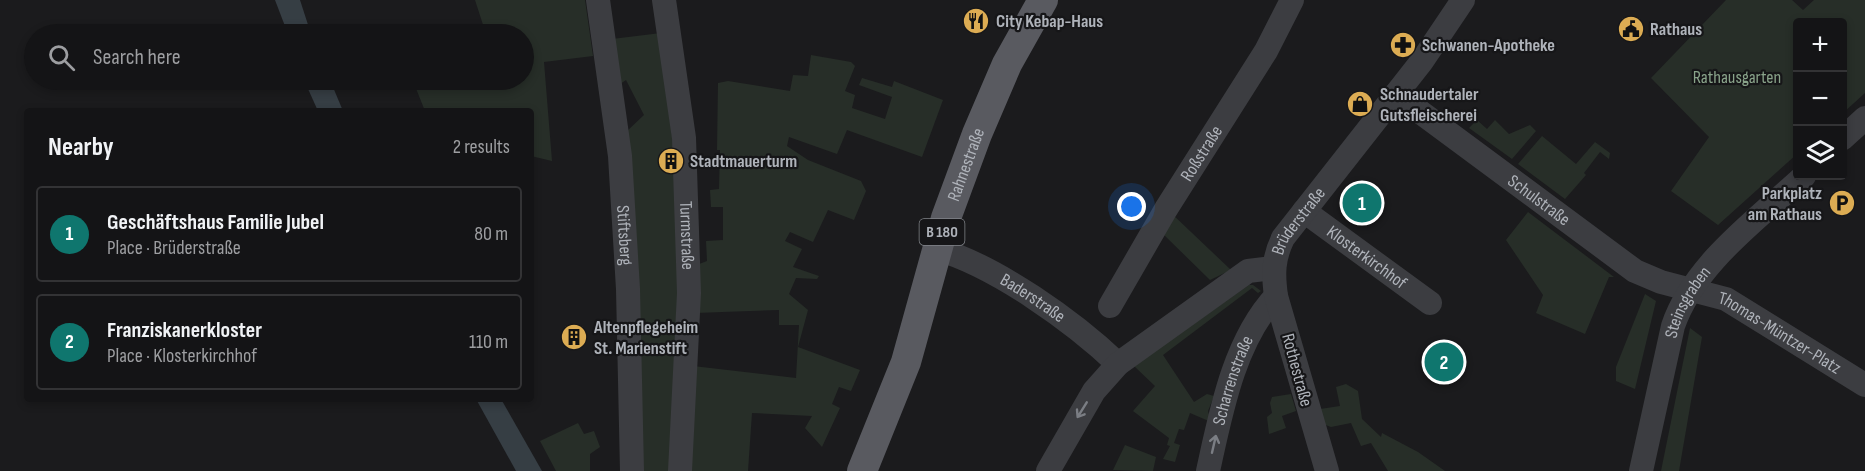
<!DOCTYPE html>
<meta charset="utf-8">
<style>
:root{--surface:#141416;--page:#1d1d1f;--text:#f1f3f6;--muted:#9d9ea1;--line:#333335;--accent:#0f766e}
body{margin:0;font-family:"Sofia Sans Condensed",sans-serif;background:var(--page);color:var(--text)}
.controls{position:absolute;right:18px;top:18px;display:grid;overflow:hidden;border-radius:6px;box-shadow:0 3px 9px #0003}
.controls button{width:54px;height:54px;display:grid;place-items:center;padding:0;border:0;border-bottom:2px solid var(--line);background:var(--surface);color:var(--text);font:30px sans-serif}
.you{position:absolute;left:1132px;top:207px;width:21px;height:21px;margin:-15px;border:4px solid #fff;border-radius:50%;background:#1a73e8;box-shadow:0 0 0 9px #1a73e833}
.badge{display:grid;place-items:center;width:39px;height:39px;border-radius:50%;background:var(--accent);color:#fff;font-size:20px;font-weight:700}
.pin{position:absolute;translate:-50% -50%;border:3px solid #fff;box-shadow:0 2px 6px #0006}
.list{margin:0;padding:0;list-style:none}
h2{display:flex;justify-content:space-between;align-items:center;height:78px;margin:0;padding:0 24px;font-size:26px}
h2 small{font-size:20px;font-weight:400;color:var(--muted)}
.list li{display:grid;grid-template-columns:39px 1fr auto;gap:18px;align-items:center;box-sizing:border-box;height:96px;margin:0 12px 12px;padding:0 12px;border:2px solid var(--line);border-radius:6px}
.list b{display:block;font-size:22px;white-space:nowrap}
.list p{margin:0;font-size:20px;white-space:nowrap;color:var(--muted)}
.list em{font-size:20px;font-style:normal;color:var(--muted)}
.icon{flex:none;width:33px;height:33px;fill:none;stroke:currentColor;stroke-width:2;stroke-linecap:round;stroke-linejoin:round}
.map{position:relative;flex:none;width:1865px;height:471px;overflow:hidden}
.search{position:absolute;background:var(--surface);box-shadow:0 3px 9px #0003;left:24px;top:24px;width:510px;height:66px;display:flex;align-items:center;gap:15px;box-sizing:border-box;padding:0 21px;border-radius:33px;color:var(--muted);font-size:22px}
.panel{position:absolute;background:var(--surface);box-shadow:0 3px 9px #0003;left:24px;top:108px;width:510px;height:294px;border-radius:6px}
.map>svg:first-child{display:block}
.green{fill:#272e28}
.water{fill:#363e44}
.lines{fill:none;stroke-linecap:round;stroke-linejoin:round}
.minor{stroke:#3c3d41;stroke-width:24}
.major{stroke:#595a60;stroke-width:30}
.oneway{stroke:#7b7e84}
.labels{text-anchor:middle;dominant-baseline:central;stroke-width:4.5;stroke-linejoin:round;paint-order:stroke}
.shield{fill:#161618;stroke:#818489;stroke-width:1.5}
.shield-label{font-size:16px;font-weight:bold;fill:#afb3ba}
.poi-label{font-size:18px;font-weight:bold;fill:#afb3ba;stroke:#161618;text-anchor:start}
.park-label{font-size:18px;fill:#89a38a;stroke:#161618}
.street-label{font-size:18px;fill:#afb3ba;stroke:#161618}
</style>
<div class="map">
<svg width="1865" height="471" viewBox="0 0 1865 471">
<rect width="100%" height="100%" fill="#1b1b1d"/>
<!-- green -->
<g class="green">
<polygon points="475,0 585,0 593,56 544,62 552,161 531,156 531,111 425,111 413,81 524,80 524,34 486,34"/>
<polygon points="1726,0 1792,0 1803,10 1814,0 1865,0 1865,93 1843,113 1842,22 1798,22 1797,154 1718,225 1671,191 1709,137 1651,78"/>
<polygon points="661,33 674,155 666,156 661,164 663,169 676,171 682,260 670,471 637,471 625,133 644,115 626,80 617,86 612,39"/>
<polygon points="811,55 851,62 855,66 845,91 855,95 852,108 885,119 892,97 859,85 862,78 892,87 894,81 943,100 922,157 847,130 837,154 789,137 787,146 808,160 861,181 866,191 854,220 828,210 813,242 790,232 785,241 802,249 793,267 819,276 817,279 796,278 789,294 808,310 798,347 860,370 851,391 839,387 832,404 840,408 822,447 805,428 812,416 752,413 748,471 683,471 693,366 796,378 799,325 779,325 779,310 695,313 694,266 707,261 706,241 723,240 723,207 711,207 710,190 719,189 720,150 717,150 718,83 728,81 790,91 793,75 808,76"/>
<polygon points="1477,120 1487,129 1495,120 1509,134 1530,125 1536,131 1512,159 1469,128"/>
<polygon points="1542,136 1576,164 1595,142 1610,153 1609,159 1600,152 1584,173 1586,175 1565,199 1518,164"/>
<polygon points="1528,212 1614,277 1609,277 1585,334 1536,313 1543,295 1506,240"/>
<polygon points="1171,213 1231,270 1210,280 1160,231"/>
<polygon points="1249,285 1253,285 1261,291 1258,293 1252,288 1163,355 1194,402 1207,394 1214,396 1208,411 1211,422 1190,413 1184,430 1179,429 1174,443 1180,445 1175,462 1163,459 1170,446 1167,445 1169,438 1133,411 1155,386 1134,366"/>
<polygon points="1645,294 1656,301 1635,389 1616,381 1616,367"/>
<polygon points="1690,328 1702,337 1679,471 1661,471"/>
<polygon points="1346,384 1358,391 1362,419 1381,437 1382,433 1418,452 1445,471 1388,471 1371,443 1361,446 1351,423 1331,427 1323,424 1320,409 1340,406 1336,387"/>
<polygon points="1291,394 1296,411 1282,416 1286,428 1269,434 1267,417 1272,413 1270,403 1272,397"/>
<polygon points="578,423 584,434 594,431 600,447 590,454 590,471 556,471 540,441"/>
<polygon points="1125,445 1156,457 1153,471 1113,470"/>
</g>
<!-- water -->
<g class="water">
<polygon points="275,0 300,0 311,34 288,34"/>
<polygon points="304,80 330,80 343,111 318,111"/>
<polygon points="476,399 501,399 542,471 516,471"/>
</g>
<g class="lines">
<!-- minor -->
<g class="minor">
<path id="s1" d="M598,0L620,156L628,289L632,471"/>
<path id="s2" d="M664,0L684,138L689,293L680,471"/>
<path id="s3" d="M1396,94L1635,271L1661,282L1726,299L1865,385"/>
<polyline points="1842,139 1865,118"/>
<path id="s4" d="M1304,211L1430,303"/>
<path id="s5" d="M937,249C996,266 1074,322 1118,364"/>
<path id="s6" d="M1110,306L1166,209L1266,51L1292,0"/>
<polyline points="1048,471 1094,391 1118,364 1248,271 1273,268"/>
<path id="s7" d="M1208,471C1221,412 1234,341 1276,296"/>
<path id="s8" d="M1327,471L1276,296C1273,274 1273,259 1283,238L1422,61L1463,0"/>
<path id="s9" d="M1641,471L1673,326C1694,264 1758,219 1804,176"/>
</g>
<!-- major -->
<path class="major" id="s10" d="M862,471L906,362L946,218L977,134L1007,64L1043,0"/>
</g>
<!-- one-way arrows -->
<defs><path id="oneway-shaft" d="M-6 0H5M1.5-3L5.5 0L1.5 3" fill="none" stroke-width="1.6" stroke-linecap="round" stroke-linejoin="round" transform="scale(1.5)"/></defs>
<g class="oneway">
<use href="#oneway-shaft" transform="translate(1082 410) rotate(122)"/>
<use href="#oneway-shaft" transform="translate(1214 444) rotate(-77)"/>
</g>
<!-- icons -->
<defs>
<g id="restaurant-disc" transform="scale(1.35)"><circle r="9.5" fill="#dcac53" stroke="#161618"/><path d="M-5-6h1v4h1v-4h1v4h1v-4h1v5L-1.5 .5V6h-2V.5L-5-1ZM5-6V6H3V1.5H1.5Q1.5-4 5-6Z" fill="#111"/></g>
<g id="civic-disc" transform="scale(1.35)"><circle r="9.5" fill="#dcac53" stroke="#161618"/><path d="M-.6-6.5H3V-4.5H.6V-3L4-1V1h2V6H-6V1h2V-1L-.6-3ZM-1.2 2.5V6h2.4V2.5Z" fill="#111"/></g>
<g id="pharmacy-disc" transform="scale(1.35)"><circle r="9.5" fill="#dcac53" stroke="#161618"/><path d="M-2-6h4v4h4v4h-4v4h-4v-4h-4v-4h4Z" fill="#111"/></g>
<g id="shop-disc" transform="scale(1.35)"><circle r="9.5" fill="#dcac53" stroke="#161618"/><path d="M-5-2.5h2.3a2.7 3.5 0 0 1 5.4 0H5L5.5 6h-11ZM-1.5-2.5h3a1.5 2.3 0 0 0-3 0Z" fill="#111"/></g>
<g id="building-disc" transform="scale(1.35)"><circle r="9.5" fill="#dcac53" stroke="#161618"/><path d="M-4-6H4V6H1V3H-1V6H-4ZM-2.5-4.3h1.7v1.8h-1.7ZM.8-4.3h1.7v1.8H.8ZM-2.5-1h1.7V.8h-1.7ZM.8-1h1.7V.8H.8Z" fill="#111"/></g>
<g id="parking-disc" transform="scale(1.35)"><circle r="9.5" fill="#dcac53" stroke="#161618"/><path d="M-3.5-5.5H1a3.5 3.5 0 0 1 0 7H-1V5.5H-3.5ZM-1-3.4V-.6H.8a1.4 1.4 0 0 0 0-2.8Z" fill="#111"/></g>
</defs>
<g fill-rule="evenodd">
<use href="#restaurant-disc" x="976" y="21"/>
<use href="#civic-disc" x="1631" y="29"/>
<use href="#pharmacy-disc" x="1403" y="45"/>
<use href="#shop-disc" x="1360" y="104"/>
<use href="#building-disc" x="671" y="161"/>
<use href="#parking-disc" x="1842" y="203"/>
<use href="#building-disc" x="574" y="337"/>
</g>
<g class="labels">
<!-- shield labels -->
<rect class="shield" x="919.5" y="219" width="45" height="26" rx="4.5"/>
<g class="shield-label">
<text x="942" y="232">B 180</text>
</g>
<!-- poi labels -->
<g class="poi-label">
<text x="996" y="21">City Kebap-Haus</text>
<text x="1650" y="29">Rathaus</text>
<text x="1422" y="45">Schwanen-Apotheke</text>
<text x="1380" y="94">Schnaudertaler<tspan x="1380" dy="21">Gutsfleischerei</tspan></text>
<text x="690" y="161">Stadtmauerturm</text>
<text x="1822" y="193" text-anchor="end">Parkplatz<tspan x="1822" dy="21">am Rathaus</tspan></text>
<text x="594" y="327">Altenpflegeheim<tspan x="594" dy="21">St. Marienstift</tspan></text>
</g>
<!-- park labels -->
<g class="park-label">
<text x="1737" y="77">Rathausgarten</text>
</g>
<!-- street labels -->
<g class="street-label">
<text stroke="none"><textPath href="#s6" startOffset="178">Roßstraße</textPath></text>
<text stroke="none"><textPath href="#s10" startOffset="324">Rahnestraße</textPath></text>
<text stroke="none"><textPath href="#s3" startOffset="178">Schulstraße</textPath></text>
<text stroke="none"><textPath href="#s8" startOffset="264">Brüderstraße</textPath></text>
<text stroke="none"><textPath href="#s1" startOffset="237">Stiftsberg</textPath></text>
<text stroke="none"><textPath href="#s2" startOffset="237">Turmstraße</textPath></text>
<text stroke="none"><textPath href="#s4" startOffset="78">Klosterkirchhof</textPath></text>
<text stroke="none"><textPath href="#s5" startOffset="108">Baderstraße</textPath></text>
<text stroke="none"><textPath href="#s9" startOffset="176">Steinsgraben</textPath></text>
<text stroke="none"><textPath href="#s3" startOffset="456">Thomas-Müntzer-Platz</textPath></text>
<text transform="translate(1297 370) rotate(75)">Rothestraße</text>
<text stroke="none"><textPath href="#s7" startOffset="94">Scharrenstraße</textPath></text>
</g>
</g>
</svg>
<div class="controls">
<button>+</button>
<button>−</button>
<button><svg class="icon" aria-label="layers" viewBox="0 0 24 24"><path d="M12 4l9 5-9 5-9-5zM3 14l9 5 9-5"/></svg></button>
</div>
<div class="you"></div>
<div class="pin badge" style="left:1362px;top:203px">1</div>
<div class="pin badge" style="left:1444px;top:362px">2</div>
<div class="search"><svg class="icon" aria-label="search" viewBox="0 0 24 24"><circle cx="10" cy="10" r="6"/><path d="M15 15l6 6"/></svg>Search here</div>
<section class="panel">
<h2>Nearby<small>2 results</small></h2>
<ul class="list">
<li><span class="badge">1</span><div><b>Geschäftshaus Familie Jubel</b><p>Place · Brüderstraße</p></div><em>80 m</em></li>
<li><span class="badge">2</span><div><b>Franziskanerkloster</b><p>Place · Klosterkirchhof</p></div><em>110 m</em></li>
</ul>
</section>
</div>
